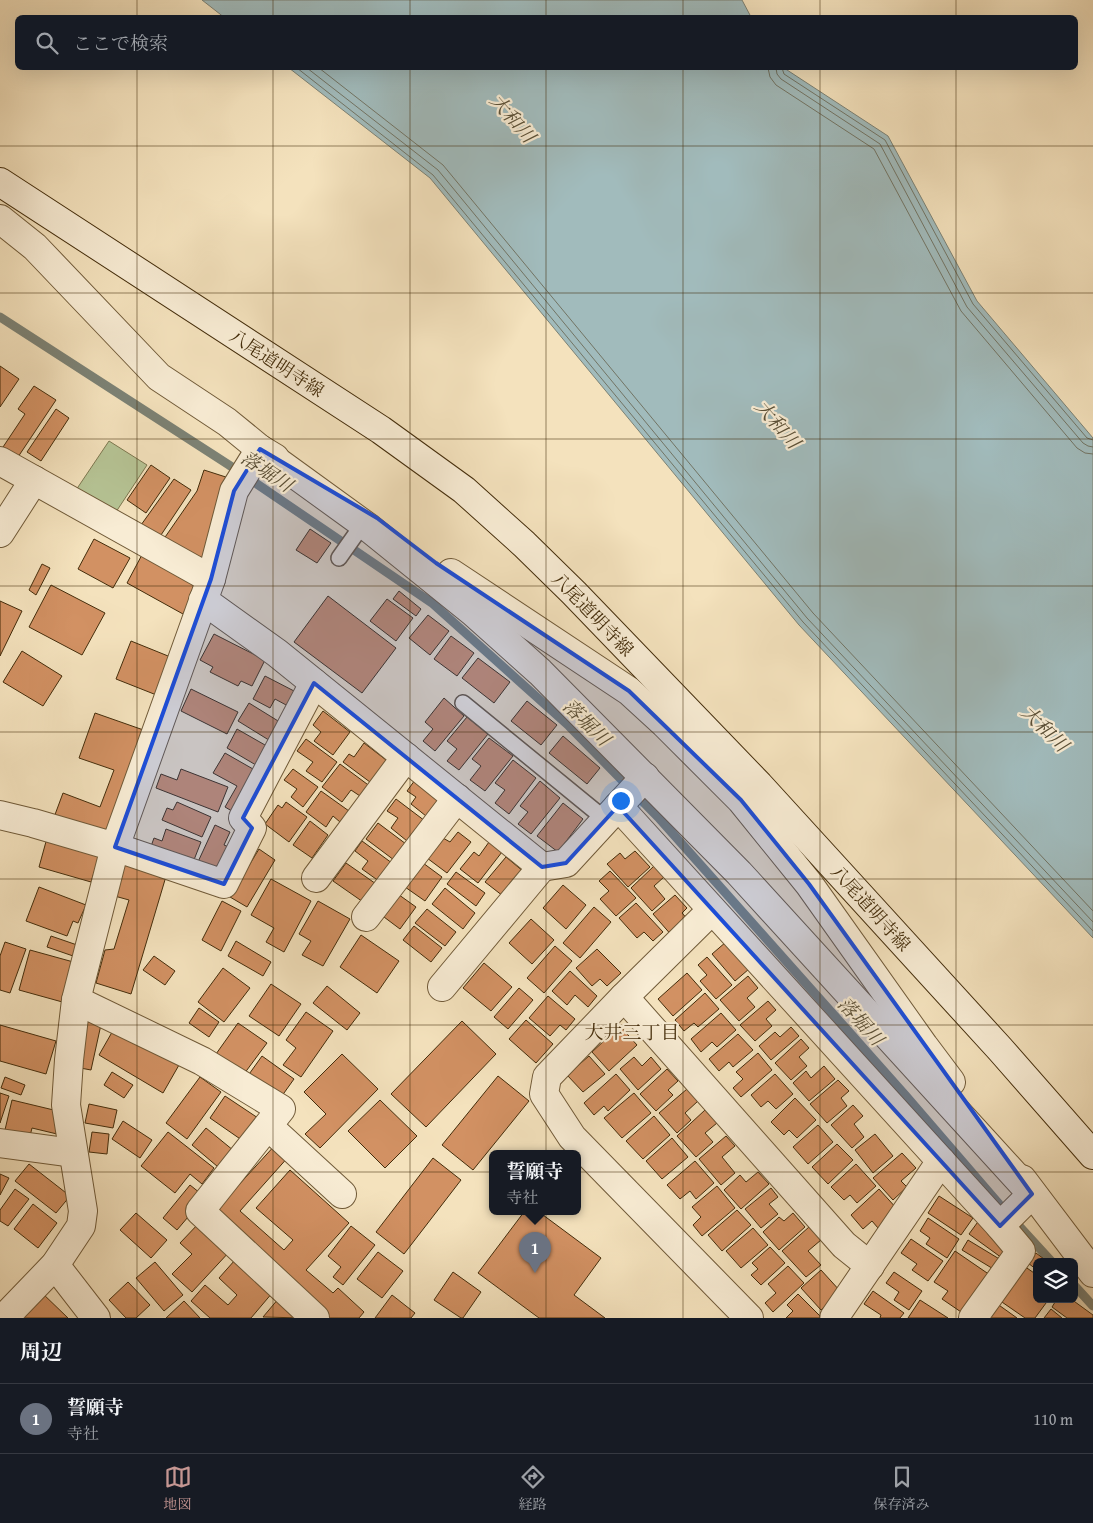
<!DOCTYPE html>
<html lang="ja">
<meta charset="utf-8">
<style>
:root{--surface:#171b24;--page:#20242c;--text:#f1f3f6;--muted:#9ea1a6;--line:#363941;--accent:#c59692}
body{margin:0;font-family:"Gentium Book Plus","Noto Serif JP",serif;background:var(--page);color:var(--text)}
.controls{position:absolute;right:15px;bottom:15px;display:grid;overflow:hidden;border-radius:8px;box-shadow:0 5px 20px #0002}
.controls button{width:45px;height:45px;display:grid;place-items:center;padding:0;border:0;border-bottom:1px solid var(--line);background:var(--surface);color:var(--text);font:25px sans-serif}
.you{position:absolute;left:620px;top:800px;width:18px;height:18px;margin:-12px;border:4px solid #fff;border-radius:50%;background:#1a73e8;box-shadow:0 0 0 8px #1a73e833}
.badge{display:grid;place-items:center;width:32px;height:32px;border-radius:50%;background:var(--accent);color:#fff;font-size:16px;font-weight:700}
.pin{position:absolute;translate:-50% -41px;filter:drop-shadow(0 1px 2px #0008)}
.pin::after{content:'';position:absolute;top:26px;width:18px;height:15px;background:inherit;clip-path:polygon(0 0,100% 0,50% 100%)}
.popup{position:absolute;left:489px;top:1150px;width:92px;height:65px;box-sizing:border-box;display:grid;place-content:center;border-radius:8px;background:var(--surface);filter:drop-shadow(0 1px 4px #0005);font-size:16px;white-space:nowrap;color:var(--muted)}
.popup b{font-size:19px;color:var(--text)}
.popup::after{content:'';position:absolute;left:50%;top:100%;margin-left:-10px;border:10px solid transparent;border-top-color:var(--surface)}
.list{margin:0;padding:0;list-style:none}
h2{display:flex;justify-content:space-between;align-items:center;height:65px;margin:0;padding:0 20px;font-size:21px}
h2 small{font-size:16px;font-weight:400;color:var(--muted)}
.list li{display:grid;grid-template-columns:32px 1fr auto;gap:15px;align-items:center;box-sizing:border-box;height:70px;padding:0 20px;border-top:1px solid var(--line)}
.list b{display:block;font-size:19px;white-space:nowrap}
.list p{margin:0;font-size:16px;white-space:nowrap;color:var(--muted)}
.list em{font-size:16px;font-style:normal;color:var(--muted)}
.icon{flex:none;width:28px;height:28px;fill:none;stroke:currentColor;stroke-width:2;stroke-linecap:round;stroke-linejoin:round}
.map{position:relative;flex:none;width:1093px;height:1318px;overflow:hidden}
.search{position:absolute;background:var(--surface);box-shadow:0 5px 20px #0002;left:15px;right:15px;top:15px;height:55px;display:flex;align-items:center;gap:12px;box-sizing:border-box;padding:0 18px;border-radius:8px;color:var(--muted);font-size:19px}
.sheet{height:135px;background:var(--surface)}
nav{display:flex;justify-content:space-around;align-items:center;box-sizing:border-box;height:70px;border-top:1px solid var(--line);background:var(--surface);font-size:14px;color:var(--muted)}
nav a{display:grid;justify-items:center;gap:2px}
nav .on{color:var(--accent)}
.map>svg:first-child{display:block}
.green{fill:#b6c495;stroke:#7d7850}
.water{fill:#a1bbbc;stroke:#7c8275}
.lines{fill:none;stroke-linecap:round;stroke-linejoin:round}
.shore{stroke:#727464;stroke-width:1}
.stream{stroke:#7c8275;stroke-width:9}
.building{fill:#d29163;stroke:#442d0b}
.lane-casing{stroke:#705a38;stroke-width:18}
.street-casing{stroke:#705a38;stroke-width:30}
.secondary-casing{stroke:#442d0b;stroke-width:30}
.lane{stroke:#f8ecd4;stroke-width:15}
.street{stroke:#f8ecd4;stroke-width:28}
.secondary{stroke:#f8ecd4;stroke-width:28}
.marked{fill:#1d4ed8;fill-opacity:0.2;stroke:#1d4ed8;stroke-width:4;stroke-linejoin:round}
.grid{fill:none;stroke:#442d0b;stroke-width:1;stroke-opacity:0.55}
.labels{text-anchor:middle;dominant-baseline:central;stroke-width:4.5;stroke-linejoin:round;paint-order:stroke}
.street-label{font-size:18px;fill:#442d0b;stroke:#f8ecd4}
.water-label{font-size:19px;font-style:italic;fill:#5b5037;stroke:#f8ecd4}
.neighbourhood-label{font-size:19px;fill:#442d0b;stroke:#f8ecd4}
</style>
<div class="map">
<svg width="1093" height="1318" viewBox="0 0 1093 1318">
<rect width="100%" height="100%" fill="#f4e2bd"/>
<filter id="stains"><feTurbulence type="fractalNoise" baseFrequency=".004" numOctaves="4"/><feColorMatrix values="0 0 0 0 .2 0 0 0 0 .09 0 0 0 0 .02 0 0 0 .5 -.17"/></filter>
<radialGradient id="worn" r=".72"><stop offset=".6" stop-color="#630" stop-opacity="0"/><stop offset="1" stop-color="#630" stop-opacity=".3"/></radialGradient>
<!-- green -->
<polygon class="green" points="109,441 147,465 112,518 74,493"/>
<!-- water -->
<g class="water">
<polygon points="202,0 742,0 751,17 225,18"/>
<polygon points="289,68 784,68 888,136 977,301 1093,438 1093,938 799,625 430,178"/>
</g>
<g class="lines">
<!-- shore -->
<g class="shore">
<polyline points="297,68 433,175 803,622 1093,931"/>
<polyline points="307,68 438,170 807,618 1093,922"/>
<polyline points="319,68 443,165 813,613 1093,911"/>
<polyline points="768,68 770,77 776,85 874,149 961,311 1077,448 1085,453 1093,454"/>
<polyline points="776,68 777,74 781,79 880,144 967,307 1083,443 1088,446 1093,447"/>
<polyline points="782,68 784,74 885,140 973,304 1087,438 1093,440"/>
</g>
<!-- stream -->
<g class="stream">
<polyline points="0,317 229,465 432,603 569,726 658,817 906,1096 999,1204 1052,1262"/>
<polyline points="1074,1285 1093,1306"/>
</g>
</g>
<!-- building -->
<g class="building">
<polygon points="0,366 19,379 0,407"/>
<polygon points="34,386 56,400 18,457 3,447 25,414 18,409"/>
<polygon points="56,409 69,418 41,461 27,452"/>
<polygon points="151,465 170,478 146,513 127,500"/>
<polygon points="204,470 232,479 206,559 161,543 197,491"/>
<polygon points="174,479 191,490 159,538 141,525"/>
<polygon points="310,529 331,543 317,563 296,550"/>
<polygon points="94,539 130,558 113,588 78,569"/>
<polygon points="144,551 200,582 183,614 127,583"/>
<polygon points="42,564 50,568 36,595 29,590"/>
<polygon points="51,585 105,613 82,655 29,627"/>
<polygon points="399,591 421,609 416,616 393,599"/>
<polygon points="328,596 396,648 362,693 294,642"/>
<polygon points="387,599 413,618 396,641 370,621"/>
<polygon points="0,601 22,611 0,656"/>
<polygon points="428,615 449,631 430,655 409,638"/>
<polygon points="214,634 265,660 252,686 241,681 238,686 210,672 213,667 200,660"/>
<polygon points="451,636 474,653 457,676 434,659"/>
<polygon points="131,641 173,658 159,696 116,679"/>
<polygon points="22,651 62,676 43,706 3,682"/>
<polygon points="478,658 510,682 494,703 462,678"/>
<polygon points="265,676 296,692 288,706 275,699 270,708 253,699"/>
<polygon points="191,689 238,712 227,734 181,711"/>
<polygon points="444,698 464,716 435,751 423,741 433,729 425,722"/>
<polygon points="527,701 557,725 541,745 511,721"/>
<polygon points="249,703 283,724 272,742 238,721"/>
<polygon points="323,711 350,732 333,755 314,741 321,732 313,725"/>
<polygon points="95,713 152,733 114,842 53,820 63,793 100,807 114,770 79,758"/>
<polygon points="467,717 488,734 459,770 447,761 457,749 447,741"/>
<polygon points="237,729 272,749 261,768 227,748"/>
<polygon points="563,736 600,768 587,784 549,753"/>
<polygon points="489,738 513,756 485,791 470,780 481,766 472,759"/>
<polygon points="306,739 337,762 322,782 306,771 313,762 297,751"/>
<polygon points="364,743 390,763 374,785 343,762 349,754 354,757"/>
<polygon points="225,753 260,773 237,814 225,807 237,786 213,773"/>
<polygon points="513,760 536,778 509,814 495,803 505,790 495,783"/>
<polygon points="340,764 371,787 363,798 351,790 342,802 322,787"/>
<polygon points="181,769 228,787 218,812 156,788 161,774 177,780"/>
<polygon points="293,769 318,787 303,807 291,797 297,789 284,780"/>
<polygon points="415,780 444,803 431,820 411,804 416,797 407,791"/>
<polygon points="540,781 560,798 531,834 518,824 528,812 520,806"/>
<polygon points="321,791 349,811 340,822 333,816 326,827 306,812"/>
<polygon points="396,799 429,824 412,845 391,828 398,818 387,811"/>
<polygon points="177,802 211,817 202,837 162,820 167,808 173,810"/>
<polygon points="286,802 307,817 289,842 265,824 278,805 282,808"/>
<polygon points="563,803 583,819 558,852 537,836"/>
<polygon points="310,821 328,835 312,858 293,845"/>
<polygon points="378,823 410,847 398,863 366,839"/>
<polygon points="215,825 230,832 224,845 236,850 224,876 197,864"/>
<polygon points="166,829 201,842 192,865 150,849 154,838 162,841"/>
<polygon points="458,832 471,842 447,873 427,858 443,838 450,842"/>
<polygon points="47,838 100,854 91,882 39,867"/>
<polygon points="362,841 396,866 383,884 362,869 368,861 355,851"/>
<polygon points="489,842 502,852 478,883 460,869 474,852 479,856"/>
<polygon points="259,849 275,860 247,907 230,897"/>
<polygon points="635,851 650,867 628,887 607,864 620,853 625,859"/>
<polygon points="506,857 524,872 503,896 485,882"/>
<polygon points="121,859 167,873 131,994 96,983 105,950 114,949 129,900 111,895"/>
<polygon points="346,863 379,886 366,904 333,881"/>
<polygon points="423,863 442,877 425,901 405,887"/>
<polygon points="654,866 664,877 654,886 665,899 652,911 631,888"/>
<polygon points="610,871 636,898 616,916 600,899 609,891 599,881"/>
<polygon points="456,872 485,893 476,906 447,884"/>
<polygon points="271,879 311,901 284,952 266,942 274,928 251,915"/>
<polygon points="563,885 586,905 566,929 543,908"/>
<polygon points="39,887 86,905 78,923 73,921 67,936 26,921"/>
<polygon points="445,888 475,913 463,929 432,904"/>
<polygon points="395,892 416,907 400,929 380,914"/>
<polygon points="675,895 687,908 682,913 690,922 673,937 653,914"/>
<polygon points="222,901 241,911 221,951 202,940"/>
<polygon points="318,901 350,919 323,966 302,955 311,941 299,934"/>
<polygon points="636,903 663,932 653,941 644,932 637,938 619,918"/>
<polygon points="594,907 611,922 580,958 563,943"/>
<polygon points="427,909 456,932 445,946 415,923"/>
<polygon points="531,919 554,940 532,964 509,943"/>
<polygon points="414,926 442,948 431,962 403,940"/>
<polygon points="361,935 399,961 377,993 340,967"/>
<polygon points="51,936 80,946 76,957 47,947"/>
<polygon points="236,941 271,962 263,976 228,956"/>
<polygon points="5,942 26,949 10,993 0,990 0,956"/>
<polygon points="726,942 749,969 735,981 712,954"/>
<polygon points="555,946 572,961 544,993 527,978"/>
<polygon points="597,949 621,973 607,986 600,979 592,986 576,968"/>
<polygon points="30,950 77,963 66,1003 19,990"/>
<polygon points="154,956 175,971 165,985 143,970"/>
<polygon points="707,957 732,985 716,999 700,981 707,975 698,965"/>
<polygon points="484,963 512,987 491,1011 463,988"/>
<polygon points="223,968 250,988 224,1022 198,1002"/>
<polygon points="570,971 597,996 588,1007 575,995 567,1005 552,991"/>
<polygon points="687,973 702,990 673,1016 658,999"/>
<polygon points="748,976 758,988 747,998 755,1007 739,1021 720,1000"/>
<polygon points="271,984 301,1004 279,1036 249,1016"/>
<polygon points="327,986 360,1013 347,1030 313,1003"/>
<polygon points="519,988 533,1000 508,1029 494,1017"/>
<polygon points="705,993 719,1009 698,1027 694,1023 684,1031 675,1020"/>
<polygon points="548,996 575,1019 566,1030 560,1025 550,1036 529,1018"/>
<polygon points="768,1001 776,1010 766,1019 772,1026 755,1041 740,1025"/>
<polygon points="199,1008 219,1022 209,1037 189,1023"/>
<polygon points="306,1012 333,1031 301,1077 283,1065 296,1048 286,1040"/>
<polygon points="721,1013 736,1030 717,1047 712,1042 701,1052 691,1039"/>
<polygon points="85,1016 102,1020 91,1070 75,1067"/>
<polygon points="526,1020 553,1044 536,1063 509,1039"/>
<polygon points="462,1021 496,1054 426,1127 391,1094"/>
<polygon points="238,1023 267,1043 244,1074 216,1054"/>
<polygon points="0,1025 56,1041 46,1074 0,1061"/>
<polygon points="620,1026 637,1045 609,1071 592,1052"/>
<polygon points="115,1027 179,1065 163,1093 99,1055"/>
<polygon points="791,1027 799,1036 771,1060 759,1046 775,1032 780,1037"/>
<polygon points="738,1034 753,1050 733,1067 729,1062 719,1071 709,1059"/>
<polygon points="801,1039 809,1048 799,1057 807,1066 791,1080 775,1063"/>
<polygon points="758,1053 772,1070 741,1097 733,1088 743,1079 736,1072"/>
<polygon points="342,1054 378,1089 320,1148 305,1134 326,1114 304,1092"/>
<polygon points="262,1056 294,1079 279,1100 247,1077"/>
<polygon points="589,1056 605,1074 583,1092 567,1075"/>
<polygon points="634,1057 642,1066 651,1057 661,1069 638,1090 620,1069"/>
<polygon points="824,1066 835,1079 809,1101 793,1083 806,1071 811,1078"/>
<polygon points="667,1069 678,1081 668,1090 673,1095 656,1111 640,1094"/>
<polygon points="112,1072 133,1085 124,1098 104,1085"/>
<polygon points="616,1074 630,1090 608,1111 604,1106 594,1115 584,1103"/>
<polygon points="775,1074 793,1094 776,1109 768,1101 761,1107 751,1095"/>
<polygon points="498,1076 529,1101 473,1170 442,1145"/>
<polygon points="5,1077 25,1085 21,1095 1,1088"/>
<polygon points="200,1077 221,1092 187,1139 166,1123"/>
<polygon points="838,1080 849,1091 841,1098 847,1106 827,1123 810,1104"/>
<polygon points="687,1089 698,1101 685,1113 691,1120 677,1133 659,1113"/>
<polygon points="0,1093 9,1096 0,1123"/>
<polygon points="634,1093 651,1113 622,1138 604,1118"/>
<polygon points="225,1096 261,1120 246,1143 210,1118"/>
<polygon points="795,1098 816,1120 797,1138 789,1130 784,1135 771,1122"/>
<polygon points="12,1100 62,1112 57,1134 32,1128 29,1140 4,1134"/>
<polygon points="380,1100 417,1136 385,1168 348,1131"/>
<polygon points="89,1104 117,1110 113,1128 85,1123"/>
<polygon points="853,1105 863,1116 854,1124 864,1137 852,1148 831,1125"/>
<polygon points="705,1110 717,1123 705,1133 713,1142 696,1157 677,1136"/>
<polygon points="654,1116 670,1135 643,1159 626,1141"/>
<polygon points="123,1121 152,1140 140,1158 112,1139"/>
<polygon points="818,1125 833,1142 808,1164 793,1147"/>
<polygon points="206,1128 239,1155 224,1172 192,1145"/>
<polygon points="92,1132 109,1134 107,1154 89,1152"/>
<polygon points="168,1132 214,1168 202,1184 190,1174 175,1193 141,1166"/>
<polygon points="875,1134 893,1156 873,1173 855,1150"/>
<polygon points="726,1136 735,1146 722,1157 735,1173 721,1185 699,1159"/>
<polygon points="672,1138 688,1157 662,1179 646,1161"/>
<polygon points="277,1143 290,1155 240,1211 284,1250 293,1240 256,1208 290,1170 349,1223 306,1270 333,1293 338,1288 364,1312 359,1318 329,1318 213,1213"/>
<polygon points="837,1144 853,1160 828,1184 812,1167"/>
<polygon points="902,1153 916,1168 901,1181 907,1187 893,1200 873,1178"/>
<polygon points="433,1158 461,1180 404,1254 376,1232"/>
<polygon points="695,1161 714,1183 696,1199 690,1191 680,1199 667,1185"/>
<polygon points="29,1164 70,1196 56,1213 15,1181"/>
<polygon points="856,1164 876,1186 857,1203 850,1195 844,1200 831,1187"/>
<polygon points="758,1172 769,1184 741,1209 724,1190 740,1175 746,1182"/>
<polygon points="0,1174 9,1178 0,1195"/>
<polygon points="190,1185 205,1197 177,1230 163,1218"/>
<polygon points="717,1186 735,1208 702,1236 693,1225 701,1217 692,1207"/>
<polygon points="771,1188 778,1197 769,1204 778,1214 761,1228 745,1209"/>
<polygon points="15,1189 29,1199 8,1226 0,1221 0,1210"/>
<polygon points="879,1189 898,1210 878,1228 872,1221 863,1229 851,1215"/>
<polygon points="939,1196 973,1218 961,1235 928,1213"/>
<polygon points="33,1204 57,1223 38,1248 14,1229"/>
<polygon points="737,1210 751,1225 722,1251 708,1235"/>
<polygon points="524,1212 539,1212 601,1258 574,1295 605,1318 539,1318 478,1273"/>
<polygon points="136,1213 167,1240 151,1258 120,1230"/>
<polygon points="793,1213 805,1227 779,1250 763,1232 779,1217 784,1221"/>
<polygon points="928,1218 959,1239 947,1258 926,1244 930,1238 920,1231"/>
<polygon points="980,1219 1009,1248 1002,1258 969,1234"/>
<polygon points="200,1222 231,1250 192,1292 172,1274 192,1254 180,1243"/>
<polygon points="351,1226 375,1245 343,1285 333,1277 341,1267 328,1256"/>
<polygon points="809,1227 821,1240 808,1251 821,1265 806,1277 782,1251"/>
<polygon points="753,1228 768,1245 741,1268 726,1251"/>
<polygon points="911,1239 943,1261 928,1281 912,1270 917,1264 901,1253"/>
<polygon points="968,1240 1001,1260 995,1270 962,1250"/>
<polygon points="770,1247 785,1263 761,1285 751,1275 758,1269 752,1263"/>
<polygon points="955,1251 990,1275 964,1314 942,1299 948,1291 934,1282"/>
<polygon points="378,1252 403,1271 382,1298 357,1279"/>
<polygon points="1036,1253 1048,1262 1037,1262 1037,1270 1028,1263"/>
<polygon points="235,1260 273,1292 251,1318 210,1318 191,1301 205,1285 228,1305 237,1295 219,1278"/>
<polygon points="155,1262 183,1295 164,1311 136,1278"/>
<polygon points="788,1266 804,1283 773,1312 765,1303 776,1293 768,1284"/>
<polygon points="1024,1266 1037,1275 1037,1299 1049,1299 1035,1318 1025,1318 999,1300"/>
<polygon points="821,1270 841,1292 821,1310 801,1288"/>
<polygon points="453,1272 481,1292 463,1318 461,1318 434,1300"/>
<polygon points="894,1272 922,1291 909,1310 894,1300 899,1292 886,1283"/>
<polygon points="128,1282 150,1305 136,1318 126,1318 109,1300"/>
<polygon points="40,1291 68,1318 14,1318"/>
<polygon points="873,1291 904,1313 900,1318 880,1318 881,1315 864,1304"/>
<polygon points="798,1294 822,1318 786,1318 793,1311 787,1305"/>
<polygon points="392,1295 415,1313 411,1318 375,1318"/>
<polygon points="279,1298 303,1318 263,1317"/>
<polygon points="1057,1299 1071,1299 1093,1315 1093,1318 1067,1318 1052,1307"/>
<polygon points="920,1300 948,1318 908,1318"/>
<polygon points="184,1301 200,1318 166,1318"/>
<polygon points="996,1303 1017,1318 986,1318"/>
<polygon points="1051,1309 1062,1318 1044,1318"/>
</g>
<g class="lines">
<!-- lane casing -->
<g class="lane-casing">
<g id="lane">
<polyline points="339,558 363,524"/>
<polyline points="463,703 606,820"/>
</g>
</g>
<!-- street casing -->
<g class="street-casing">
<g id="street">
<polyline points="0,219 35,247 159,377 227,422 260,449 275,458"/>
<polyline points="0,461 211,579"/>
<polyline points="0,533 34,480"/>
<polyline points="451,573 629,691 665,724 741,800 809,884 924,1046 951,1082"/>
<polyline points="203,600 277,653 542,867 566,863 645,777"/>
<polyline points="0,815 33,823 115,847 211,579 234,491 260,449 369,528 473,612 540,672 739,873 1032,1194 1000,1226 618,806"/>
<polyline points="316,878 406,757"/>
<polyline points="712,910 624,997 547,1077 544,1094 572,1137 749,1318"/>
<polyline points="366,917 457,798"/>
<polyline points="442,987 542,867"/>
<polyline points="624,997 844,1245 870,1266"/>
<polyline points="76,1000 202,1061 281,1109 200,1211 315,1318"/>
<polyline points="268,1126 342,1194"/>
<polyline points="0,1143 73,1153"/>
<polyline points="1022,1179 1093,1273"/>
<polyline points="55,1265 96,1318"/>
<polyline points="4,1318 55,1265 81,1226 83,1211 66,1105 69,1060 76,1000 115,847 224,884 252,828 243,818 314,683"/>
<polyline points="834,1318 941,1161"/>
<polyline points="973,1318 1021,1251 1000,1226"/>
</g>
</g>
<!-- secondary casing -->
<g class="secondary-casing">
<polyline id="secondary" points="0,182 381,430 464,490 524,544 574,593 759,785 1000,1049 1093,1155"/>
</g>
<!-- lane -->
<use href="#lane" class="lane"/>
<!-- street -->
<use href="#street" class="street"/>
<!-- secondary -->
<use href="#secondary" class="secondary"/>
</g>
<!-- marked area -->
<path class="marked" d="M260,449L377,518L436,563L629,691L741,800L809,884L1032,1194L1000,1226L618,806L566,863L542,867L314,683L243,818L252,828L224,884L115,847L211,579L234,491Z"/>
<!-- grid -->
<path class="grid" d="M137,0V18M273,0V18M410,0V18M546,0V18M683,0V18M820,0V18M956,0V18M137,68V1318M273,68V1318M410,68V1318M546,68V1318M683,68V1318M820,68V1318M956,68V1318M0,146H1093M0,293H1093M0,439H1093M0,586H1093M0,732H1093M0,879H1093M0,1025H1093M0,1172H1093"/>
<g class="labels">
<!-- street labels -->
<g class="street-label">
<text transform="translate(277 363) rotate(33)">八尾道明寺線</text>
<text transform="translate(593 614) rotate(46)">八尾道明寺線</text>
<text transform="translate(871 908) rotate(48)">八尾道明寺線</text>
</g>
<!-- water labels -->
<g class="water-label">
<text transform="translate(513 118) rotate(49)">大和川</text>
<text transform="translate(778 424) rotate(49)">大和川</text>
<text transform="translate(267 471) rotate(34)">落堀川</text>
<text transform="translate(587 722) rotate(44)">落堀川</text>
<text transform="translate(1045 728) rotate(44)">大和川</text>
<text transform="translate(861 1021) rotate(48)">落堀川</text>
</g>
<!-- neighbourhood labels -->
<g class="neighbourhood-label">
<text x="632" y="1032">大井三丁目</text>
</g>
</g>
<rect width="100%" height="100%" filter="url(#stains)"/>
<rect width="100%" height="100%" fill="url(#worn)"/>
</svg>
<div class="controls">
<button><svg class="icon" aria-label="layers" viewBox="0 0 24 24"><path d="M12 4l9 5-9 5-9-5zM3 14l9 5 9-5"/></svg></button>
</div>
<div class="you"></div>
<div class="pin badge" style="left:535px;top:1273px;background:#6b7280">1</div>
<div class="popup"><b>誓願寺</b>寺社</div>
<div class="search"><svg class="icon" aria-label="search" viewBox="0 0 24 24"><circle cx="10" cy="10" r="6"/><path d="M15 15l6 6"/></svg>ここで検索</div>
</div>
<section class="sheet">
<h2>周辺<small></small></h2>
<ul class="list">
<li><span class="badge" style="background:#6b7280">1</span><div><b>誓願寺</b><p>寺社</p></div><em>110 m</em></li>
</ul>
</section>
<nav>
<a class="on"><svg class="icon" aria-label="map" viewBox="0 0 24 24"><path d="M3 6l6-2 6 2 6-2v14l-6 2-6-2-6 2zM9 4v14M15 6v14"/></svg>地図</a>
<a><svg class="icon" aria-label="directions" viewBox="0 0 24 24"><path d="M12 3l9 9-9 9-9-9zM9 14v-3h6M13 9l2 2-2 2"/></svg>経路</a>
<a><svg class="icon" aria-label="saved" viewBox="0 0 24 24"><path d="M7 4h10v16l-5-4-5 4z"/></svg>保存済み</a>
</nav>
